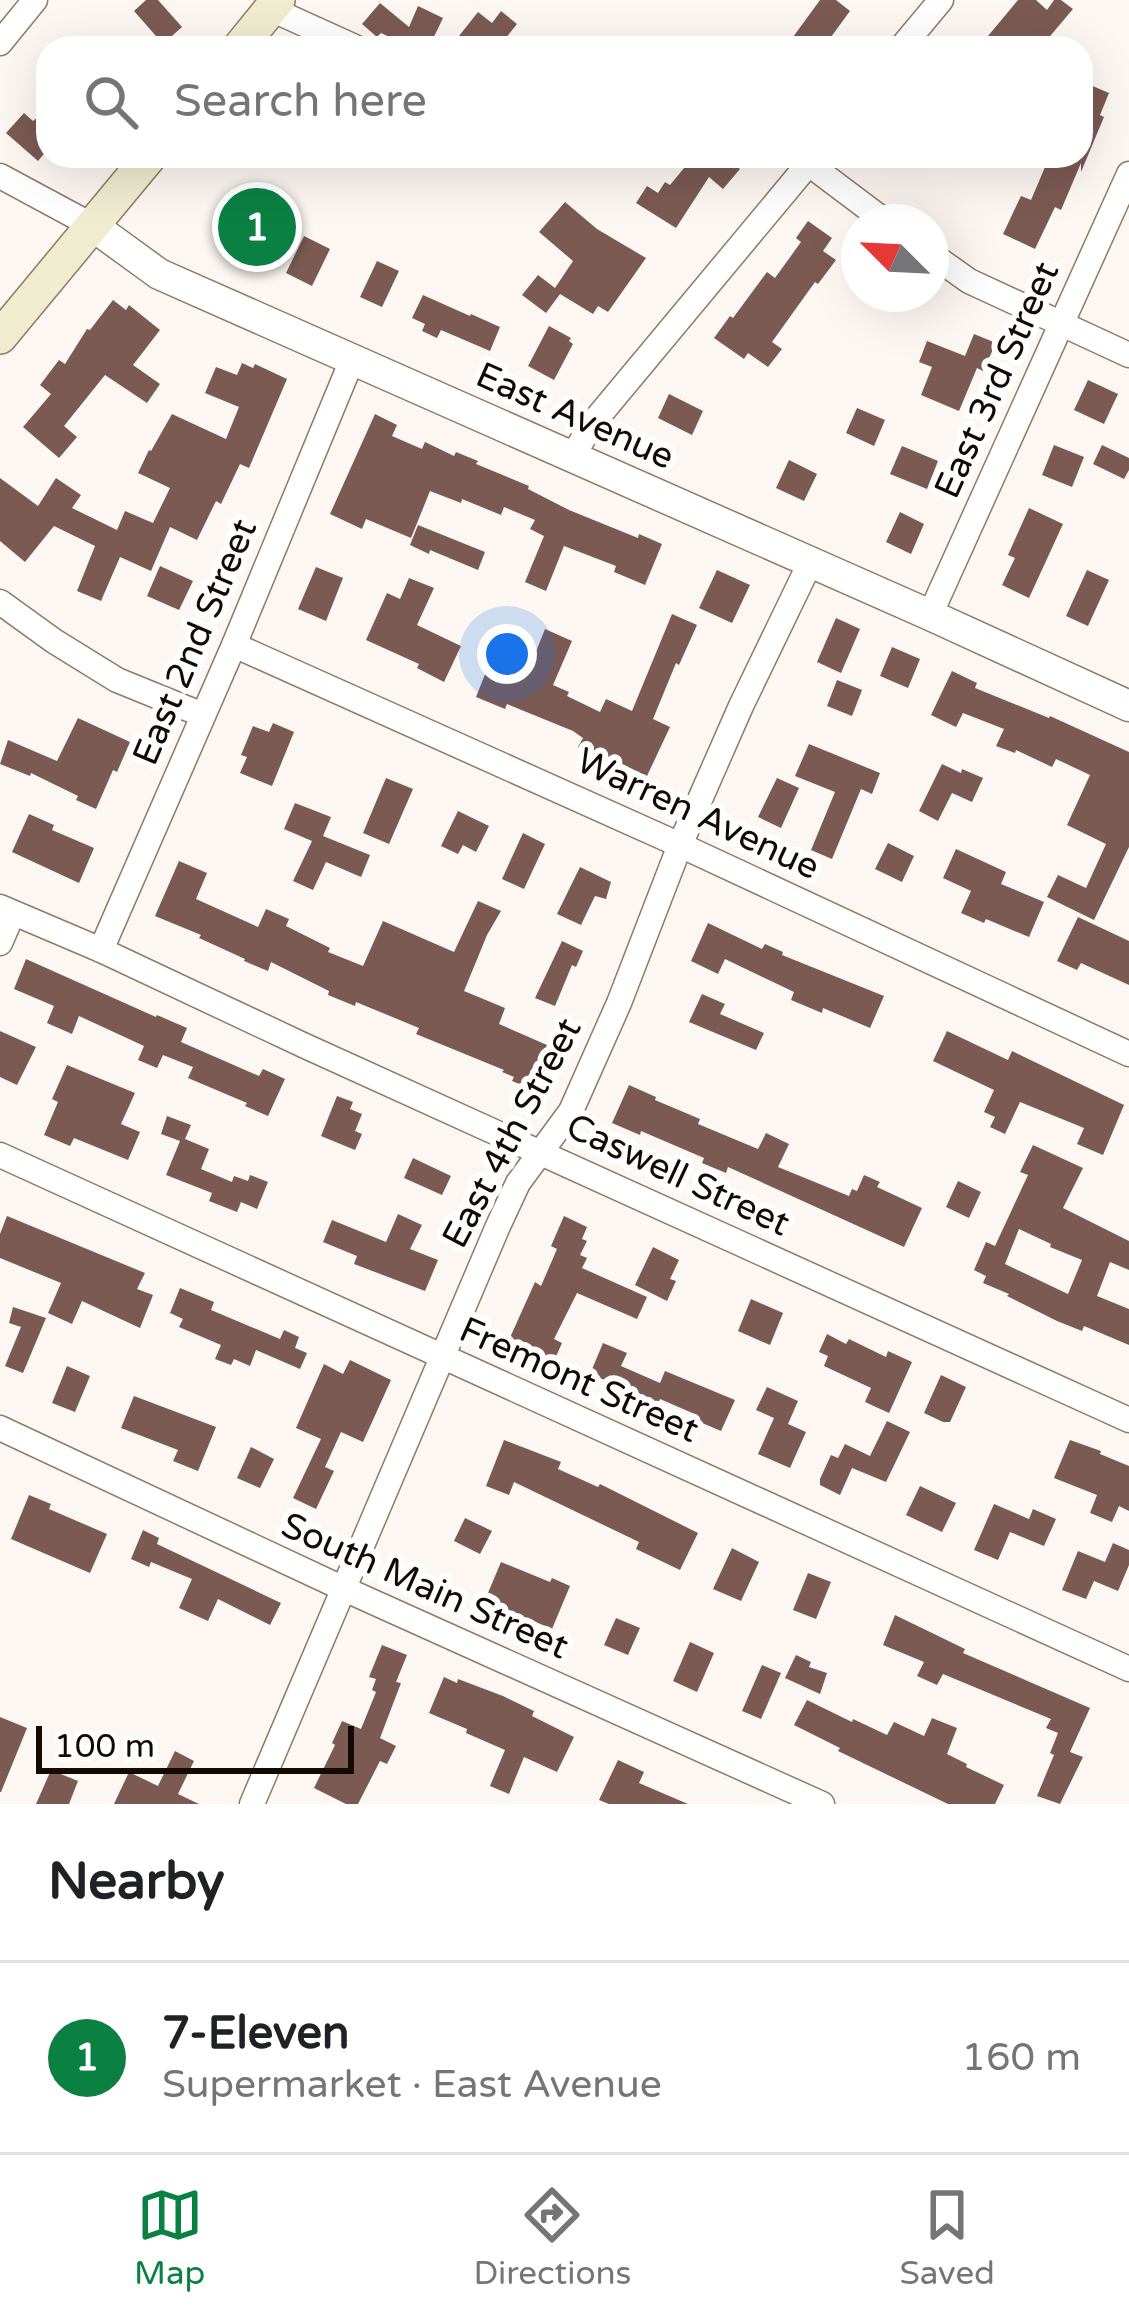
<!DOCTYPE html>
<meta charset="utf-8">
<style>
:root{--surface:#fff;--page:#f2f2f2;--text:#202124;--muted:#757577;--line:#e0e0e0;--accent:#0b8043}
body{margin:0;font-family:"Varela Round",sans-serif;background:var(--page);color:var(--text)}
.compass{position:absolute;left:841px;top:204px;width:108px;height:108px;border-radius:50%;background:var(--surface);box-shadow:0 12px 48px #0002;rotate:294deg}
.scale{position:absolute;left:36px;bottom:30px;width:318px;box-sizing:border-box;padding-left:12px;border:6px solid #120a03;border-top:0;font-size:33px;line-height:42px;white-space:nowrap;color:#120a03;-webkit-text-stroke:9px #fff;paint-order:stroke}
.you{position:absolute;left:507px;top:654px;width:42px;height:42px;margin:-30px;border:9px solid #fff;border-radius:50%;background:#1a73e8;box-shadow:0 0 0 18px #1a73e833}
.badge{display:grid;place-items:center;width:78px;height:78px;border-radius:50%;background:var(--accent);color:#fff;font-size:39px;font-weight:700}
.pin{position:absolute;translate:-50% -50%;border:6px solid #fff;box-shadow:0 3px 12px #0006}
.list{margin:0;padding:0;list-style:none}
h2{display:flex;justify-content:space-between;align-items:center;height:156px;margin:0;padding:0 48px;font-size:51px}
h2 small{font-size:39px;font-weight:400;color:var(--muted)}
.list li{display:grid;grid-template-columns:78px 1fr auto;gap:36px;align-items:center;box-sizing:border-box;height:192px;padding:0 48px;border-top:3px solid var(--line)}
.list b{display:block;font-size:45px;white-space:nowrap}
.list p{margin:0;font-size:39px;white-space:nowrap;color:var(--muted)}
.list em{font-size:39px;font-style:normal;color:var(--muted)}
.icon{flex:none;width:66px;height:66px;fill:none;stroke:currentColor;stroke-width:2;stroke-linecap:round;stroke-linejoin:round}
.map{position:relative;flex:none;width:1129px;height:1804px;overflow:hidden}
.search{position:absolute;background:var(--surface);box-shadow:0 12px 48px #0002;left:36px;right:36px;top:36px;height:132px;display:flex;align-items:center;gap:30px;box-sizing:border-box;padding:0 42px;border-radius:36px;color:var(--muted);font-size:45px}
.sheet{height:348px;background:var(--surface)}
nav{display:flex;justify-content:space-around;align-items:center;box-sizing:border-box;height:168px;border-top:3px solid var(--line);background:var(--surface);font-size:33px;color:var(--muted)}
nav a{display:grid;justify-items:center;gap:6px}
nav .on{color:var(--accent)}
.map>svg:first-child{display:block}
.building{fill:#7b5a53;fill-rule:evenodd}
.lines{fill:none;stroke-linecap:round;stroke-linejoin:round}
.minor-casing{stroke:#917a62;stroke-width:27}
.tertiary-casing{stroke:#917a62;stroke-width:33}
.secondary-casing{stroke:#917a62;stroke-width:36}
.minor{stroke:#fff;stroke-width:24}
.tertiary{stroke:#fff;stroke-width:30}
.secondary{stroke:#efecd0;stroke-width:33}
.labels{text-anchor:middle;dominant-baseline:central;stroke-width:12;stroke-linejoin:round;paint-order:stroke}
.street-label{font-size:36px;fill:#120a03;stroke:#fff}
</style>
<div class="map">
<svg width="1129" height="1804" viewBox="0 0 1129 1804">
<rect width="100%" height="100%" fill="#fcf7f2"/>
<!-- building -->
<g class="building">
<polygon points="146,0 158,0 182,27 163,44 134,11"/>
<polygon points="820,0 836,0 850,11 823,48 785,48"/>
<polygon points="1018,0 1036,0 1047,10 1054,0 1061,0 1073,9 1040,48 978,48"/>
<polygon points="380,3 409,27 418,6 443,18 430,45 433,48 412,48 381,33 377,37 362,24"/>
<polygon points="501,11 517,24 498,48 474,48 459,36 478,12 492,23"/>
<polygon points="1088,84 1109,93 1100,115 1104,117 1081,172 1081,163 1061,210 1055,207 1035,249 1003,234 1021,196 1031,200 1048,160 1057,165 1061,156 1081,156 1081,100"/>
<polygon points="24,113 33,121 38,117 48,126 48,149 38,161 6,133"/>
<polygon points="694,156 724,156 740,169 723,189 709,177 676,228 636,203 647,186 658,193 665,182 670,185"/>
<polygon points="262,188 293,211 293,218 258,258 218,239"/>
<polygon points="565,202 597,229 646,258 608,312 598,306 593,314 560,294 546,313 522,295 538,275 555,288 573,261 539,232"/>
<polygon points="808,221 832,238 823,251 836,260 818,284 815,282 772,342 782,349 768,367 748,353 744,359 714,338 730,316 733,318 767,272 775,278 801,242 796,238"/>
<polygon points="304,236 330,249 312,286 286,273"/>
<polygon points="377,261 399,271 382,307 360,297"/>
<polygon points="423,295 470,316 471,314 500,327 490,351 441,330 437,338 422,331 425,324 412,318"/>
<polygon points="113,300 126,310 129,305 160,330 133,365 160,384 147,403 105,375 64,426 77,437 59,458 23,427 51,394 40,385 59,360 65,364 87,329 90,330"/>
<polygon points="549,326 571,338 569,341 573,344 554,380 528,366"/>
<polygon points="974,334 996,343 983,371 977,368 959,411 921,395 932,367 919,362 927,341 965,356"/>
<polygon points="242,363 253,368 255,364 287,379 249,468 240,464 221,504 216,501 197,540 170,527 151,571 120,557 101,601 77,591 95,546 54,526 25,562 0,541 0,478 38,506 56,478 81,495 72,508 117,530 125,511 153,523 170,488 138,473 149,450 151,451 172,414 226,439 239,407 205,393 216,367 237,375"/>
<polygon points="1088,380 1118,394 1104,424 1074,410"/>
<polygon points="669,394 703,411 692,435 658,418"/>
<polygon points="857,408 885,420 874,446 846,433"/>
<polygon points="375,414 397,425 392,436 422,449 425,442 454,456 456,452 478,461 476,464 529,486 528,489 569,510 638,538 639,534 662,544 645,585 614,572 616,566 564,546 546,591 525,582 544,536 530,529 535,520 504,507 501,515 462,499 461,503 430,491 411,538 366,519 362,529 330,514"/>
<polygon points="1054,445 1084,457 1072,487 1042,475"/>
<polygon points="1102,445 1129,458 1129,470 1124,479 1093,464"/>
<polygon points="902,446 938,461 927,489 890,474"/>
<polygon points="789,460 817,474 804,501 776,488"/>
<polygon points="1029,508 1063,524 1029,598 1002,585 1015,558 1008,555"/>
<polygon points="900,512 924,524 911,554 886,542"/>
<polygon points="418,525 485,552 478,570 430,550 429,554 410,545"/>
<polygon points="160,566 193,581 179,610 147,596"/>
<polygon points="316,567 343,578 326,621 298,609"/>
<polygon points="717,570 750,585 732,623 699,608"/>
<polygon points="1087,570 1109,580 1088,626 1066,616"/>
<polygon points="409,578 434,588 417,625 461,646 444,682 417,668 419,664 366,640 387,593 400,599"/>
<polygon points="672,614 697,625 679,665 676,663 653,719 670,727 647,776 599,753 597,756 578,747 583,738 573,731 507,704 505,709 476,697 495,649 531,664 545,629 572,641 553,685 569,692 567,696 600,712 606,699 632,711"/>
<polygon points="836,618 860,629 841,673 817,662"/>
<polygon points="892,647 920,659 908,688 880,676"/>
<polygon points="952,671 977,683 975,688 1049,718 1050,716 1129,752 1129,847 1094,920 1047,897 1058,875 1086,888 1106,844 1067,825 1090,775 1056,759 1052,767 1016,750 1015,753 996,746 1004,729 963,713 956,727 931,715"/>
<polygon points="837,680 862,690 852,716 827,706"/>
<polygon points="78,718 130,742 117,772 113,770 96,809 76,800 78,796 31,773 30,776 0,764 8,740 57,761"/>
<polygon points="273,723 294,732 272,786 240,773 247,757 241,755 253,726 269,732"/>
<polygon points="809,744 880,773 872,794 861,789 832,859 811,850 835,792 795,776"/>
<polygon points="942,764 961,773 962,769 983,778 972,802 952,793 938,821 919,811"/>
<polygon points="386,778 413,789 389,844 363,833"/>
<polygon points="777,778 799,788 781,828 758,817"/>
<polygon points="295,803 331,817 323,836 370,855 361,877 326,862 313,890 293,881 312,841 284,829"/>
<polygon points="458,811 489,826 476,852 463,845 458,854 441,846"/>
<polygon points="29,814 54,825 52,830 94,848 79,883 12,852"/>
<polygon points="523,833 545,844 524,889 502,879"/>
<polygon points="888,843 914,856 902,882 875,869"/>
<polygon points="956,849 1006,872 1001,884 1044,902 1029,937 986,919 984,923 961,913 971,891 943,878"/>
<polygon points="179,861 207,873 196,899 258,927 266,909 289,919 286,926 330,948 328,952 363,966 383,921 454,952 478,901 501,911 487,935 464,991 505,1008 499,1024 547,1045 529,1088 512,1081 514,1077 502,1072 504,1070 416,1034 419,1028 356,1002 355,1006 328,995 329,991 271,962 268,971 244,961 245,959 199,938 201,935 155,916"/>
<polygon points="580,867 611,882 606,899 595,896 581,925 557,914"/>
<polygon points="1078,917 1129,941 1129,985 1081,963 1077,970 1057,961"/>
<polygon points="708,923 762,949 765,944 783,952 782,955 884,996 870,1028 823,1008 822,1013 791,1000 794,992 725,959 718,974 691,961"/>
<polygon points="562,941 583,951 576,967 572,965 555,1006 535,998"/>
<polygon points="26,959 156,1017 157,1015 187,1028 181,1042 259,1076 263,1069 285,1079 268,1116 245,1106 247,1103 188,1078 193,1067 163,1055 157,1068 138,1060 144,1046 79,1016 72,1034 47,1023 54,1006 14,989"/>
<polygon points="702,994 725,1004 720,1014 764,1033 756,1050 689,1022"/>
<polygon points="0,1031 36,1047 17,1085 0,1077"/>
<polygon points="947,1031 1008,1060 1012,1051 1124,1105 1103,1155 1077,1144 1084,1128 1020,1102 1005,1134 990,1127 995,1117 984,1112 994,1090 933,1061"/>
<polygon points="67,1065 135,1093 121,1124 140,1132 128,1160 74,1138 70,1146 44,1135 58,1102 52,1099"/>
<polygon points="629,1085 656,1097 655,1100 700,1119 698,1124 758,1149 766,1133 789,1144 778,1167 849,1196 852,1189 857,1191 864,1175 880,1182 877,1187 922,1208 904,1247 728,1167 726,1173 702,1163 704,1158 641,1131 640,1135 612,1123"/>
<polygon points="337,1096 353,1102 350,1109 362,1114 355,1131 362,1134 355,1150 321,1136"/>
<polygon points="167,1116 191,1125 185,1139 209,1149 201,1169 232,1182 234,1176 248,1181 250,1175 268,1182 257,1209 241,1202 237,1212 209,1201 212,1193 166,1175 180,1141 161,1134"/>
<path d="M1033,1145L1083,1168L1063,1208L1129,1241V1270L1110,1262L1097,1296L1129,1309V1345L1084,1326L1082,1331L1057,1321L1007,1296L1009,1294L983,1283L986,1276L974,1270L986,1242L995,1246L1028,1175L1020,1172ZM1019,1229L1051,1244L1050,1247L1082,1260L1068,1294L1005,1264Z"/>
<polygon points="413,1158 451,1176 442,1195 404,1178"/>
<polygon points="958,1181 981,1192 969,1218 946,1207"/>
<polygon points="398,1214 422,1225 410,1249 438,1260 425,1291 354,1264 357,1256 323,1242 332,1220 386,1242"/>
<polygon points="7,1216 145,1273 137,1289 153,1295 140,1328 82,1301 72,1324 48,1313 61,1283 0,1258 0,1234"/>
<polygon points="564,1216 587,1227 582,1239 587,1241 580,1255 587,1258 582,1268 647,1297 637,1319 577,1293 554,1339 562,1343 553,1363 508,1342 535,1282 541,1286 557,1249 551,1246"/>
<polygon points="653,1247 679,1260 670,1279 676,1281 667,1301 635,1285"/>
<polygon points="180,1288 214,1302 211,1310 280,1339 284,1330 299,1337 295,1348 307,1353 300,1369 256,1350 250,1366 234,1359 231,1365 215,1359 221,1345 179,1327 183,1319 170,1313"/>
<polygon points="751,1299 783,1313 770,1345 738,1331"/>
<polygon points="13,1307 46,1318 23,1373 5,1366 21,1327 9,1323"/>
<polygon points="827,1334 846,1344 849,1339 886,1357 888,1351 912,1362 889,1413 865,1402 871,1388 824,1366 828,1356 819,1352"/>
<polygon points="603,1343 627,1353 621,1366 660,1383 665,1371 735,1400 721,1431 695,1420 697,1415 660,1399 656,1409 627,1397 629,1390 590,1374"/>
<polygon points="350,1360 391,1380 363,1442 341,1432 325,1467 334,1471 316,1509 293,1498 321,1439 296,1428 324,1364 343,1374"/>
<polygon points="67,1366 90,1376 75,1412 52,1403"/>
<polygon points="941,1375 966,1387 950,1422 943,1422 924,1413"/>
<polygon points="767,1387 798,1401 788,1424 806,1432 790,1468 758,1454 774,1418 756,1410"/>
<polygon points="134,1396 216,1427 198,1471 173,1461 178,1450 121,1428"/>
<polygon points="887,1421 910,1432 886,1482 852,1468 840,1495 820,1485 820,1479 831,1455 838,1458 845,1444 870,1456"/>
<polygon points="504,1440 561,1462 558,1469 598,1487 600,1484 698,1533 680,1570 636,1549 639,1542 514,1482 509,1495 486,1486"/>
<polygon points="1070,1440 1101,1451 1100,1454 1129,1466 1129,1511 1119,1506 1112,1522 1090,1513 1097,1495 1054,1478"/>
<polygon points="251,1447 274,1459 260,1488 237,1478"/>
<polygon points="920,1486 956,1503 942,1532 906,1515"/>
<polygon points="29,1495 51,1504 49,1509 107,1534 90,1573 11,1539"/>
<polygon points="994,1504 1029,1519 1033,1509 1056,1519 1044,1546 1010,1532 998,1560 974,1550"/>
<polygon points="465,1518 492,1531 480,1554 454,1541"/>
<polygon points="143,1530 159,1538 157,1544 281,1603 270,1625 218,1599 208,1621 179,1608 192,1579 151,1562 149,1567 131,1559"/>
<polygon points="1113,1543 1129,1550 1129,1565 1118,1591 1094,1581 1086,1599 1062,1590 1078,1551 1105,1562"/>
<polygon points="732,1548 759,1562 741,1601 713,1589"/>
<polygon points="501,1562 550,1582 552,1578 570,1586 552,1629 485,1600"/>
<polygon points="808,1573 831,1582 816,1619 793,1610"/>
<polygon points="895,1615 965,1649 963,1653 1090,1708 1070,1752 1083,1757 1060,1804 1037,1796 1054,1755 1050,1753 1058,1733 1046,1728 1051,1719 943,1674 937,1685 917,1676 924,1662 883,1645"/>
<polygon points="616,1618 640,1628 628,1655 604,1645"/>
<polygon points="690,1642 714,1653 697,1692 673,1681"/>
<polygon points="382,1645 407,1655 396,1682 401,1683 380,1738 396,1746 387,1764 380,1761 358,1804 346,1804 314,1788 335,1745 332,1743 342,1721 361,1729 376,1692 372,1690 376,1679 369,1677"/>
<polygon points="796,1655 811,1662 809,1667 827,1673 820,1694 785,1678"/>
<polygon points="762,1665 781,1673 761,1719 742,1711"/>
<polygon points="444,1677 457,1683 458,1679 503,1696 534,1711 532,1716 574,1737 557,1772 524,1757 509,1794 490,1786 505,1750 466,1733 467,1729 429,1713"/>
<polygon points="807,1700 852,1722 853,1719 887,1735 894,1722 924,1736 932,1718 957,1728 947,1754 967,1764 966,1767 1004,1785 995,1804 948,1804 838,1751 840,1748 794,1725"/>
<polygon points="0,1717 27,1728 1,1792 0,1792"/>
<polygon points="175,1751 194,1761 178,1794 199,1804 114,1804 129,1772 158,1786"/>
<polygon points="618,1760 644,1772 639,1783 688,1804 609,1804 599,1800"/>
<polygon points="51,1770 78,1781 69,1804 36,1804"/>
</g>
<g class="lines">
<!-- minor casing -->
<g class="minor-casing">
<g id="minor">
<polyline points="271,9 357,48"/>
<polyline points="0,43 35,0"/>
<polyline points="901,48 941,0"/>
<polyline points="809,164 886,222"/>
<polyline points="0,176 93,226"/>
<polyline points="931,254 969,281 1129,355"/>
<polyline points="572,457 592,424 815,156"/>
<polyline points="0,602 54,641 117,680 203,715"/>
<polyline points="930,615 1129,174"/>
<polyline points="234,645 680,845 1129,1054"/>
<polyline points="0,907 101,950 303,1045 1129,1420"/>
<polyline points="0,943 13,913"/>
<polyline points="101,950 234,645 352,360"/>
<polyline points="0,1155 1129,1669"/>
<polyline points="0,1428 342,1588 822,1804"/>
<polyline points="252,1804 498,1226 518,1183 571,1111 619,1003 680,845 741,706 810,563"/>
</g>
</g>
<!-- tertiary casing -->
<g class="tertiary-casing">
<polyline id="tertiary" points="93,226 159,274 930,615 1129,706"/>
</g>
<!-- secondary casing -->
<g class="secondary-casing">
<g id="secondary">
<polyline points="239,48 278,0"/>
<polyline points="0,337 150,156"/>
</g>
</g>
<!-- minor -->
<use href="#minor" class="minor"/>
<!-- tertiary -->
<use href="#tertiary" class="tertiary"/>
<!-- secondary -->
<use href="#secondary" class="secondary"/>
</g>
<g class="labels">
<!-- street labels -->
<g class="street-label">
<text transform="translate(997 380) rotate(-66)">East 3rd Street</text>
<text transform="translate(575 416) rotate(24)">East Avenue</text>
<text transform="translate(195 642) rotate(-67)">East 2nd Street</text>
<text transform="translate(698 814) rotate(25)">Warren Avenue</text>
<text transform="translate(512 1133) rotate(-62)">East 4th Street</text>
<text transform="translate(678 1175) rotate(25)">Caswell Street</text>
<text transform="translate(579 1380) rotate(24)">Fremont Street</text>
<text transform="translate(425 1586) rotate(24)">South Main Street</text>
</g>
</g>
</svg>
<svg class="compass" viewBox="-18 -18 36 36"><path d="M0-13l5 13h-10z" fill="#e53935"/><path d="M0 13l5-13h-10z" fill="#757577"/></svg>
<div class="scale">100 m</div>
<div class="you"></div>
<div class="pin badge" style="left:257px;top:227px">1</div>
<div class="search"><svg class="icon" aria-label="search" viewBox="0 0 24 24"><circle cx="10" cy="10" r="6"/><path d="M15 15l6 6"/></svg>Search here</div>
</div>
<section class="sheet">
<h2>Nearby<small></small></h2>
<ul class="list">
<li><span class="badge">1</span><div><b>7-Eleven</b><p>Supermarket · East Avenue</p></div><em>160 m</em></li>
</ul>
</section>
<nav>
<a class="on"><svg class="icon" aria-label="map" viewBox="0 0 24 24"><path d="M3 6l6-2 6 2 6-2v14l-6 2-6-2-6 2zM9 4v14M15 6v14"/></svg>Map</a>
<a><svg class="icon" aria-label="directions" viewBox="0 0 24 24"><path d="M12 3l9 9-9 9-9-9zM9 14v-3h6M13 9l2 2-2 2"/></svg>Directions</a>
<a><svg class="icon" aria-label="saved" viewBox="0 0 24 24"><path d="M7 4h10v16l-5-4-5 4z"/></svg>Saved</a>
</nav>
